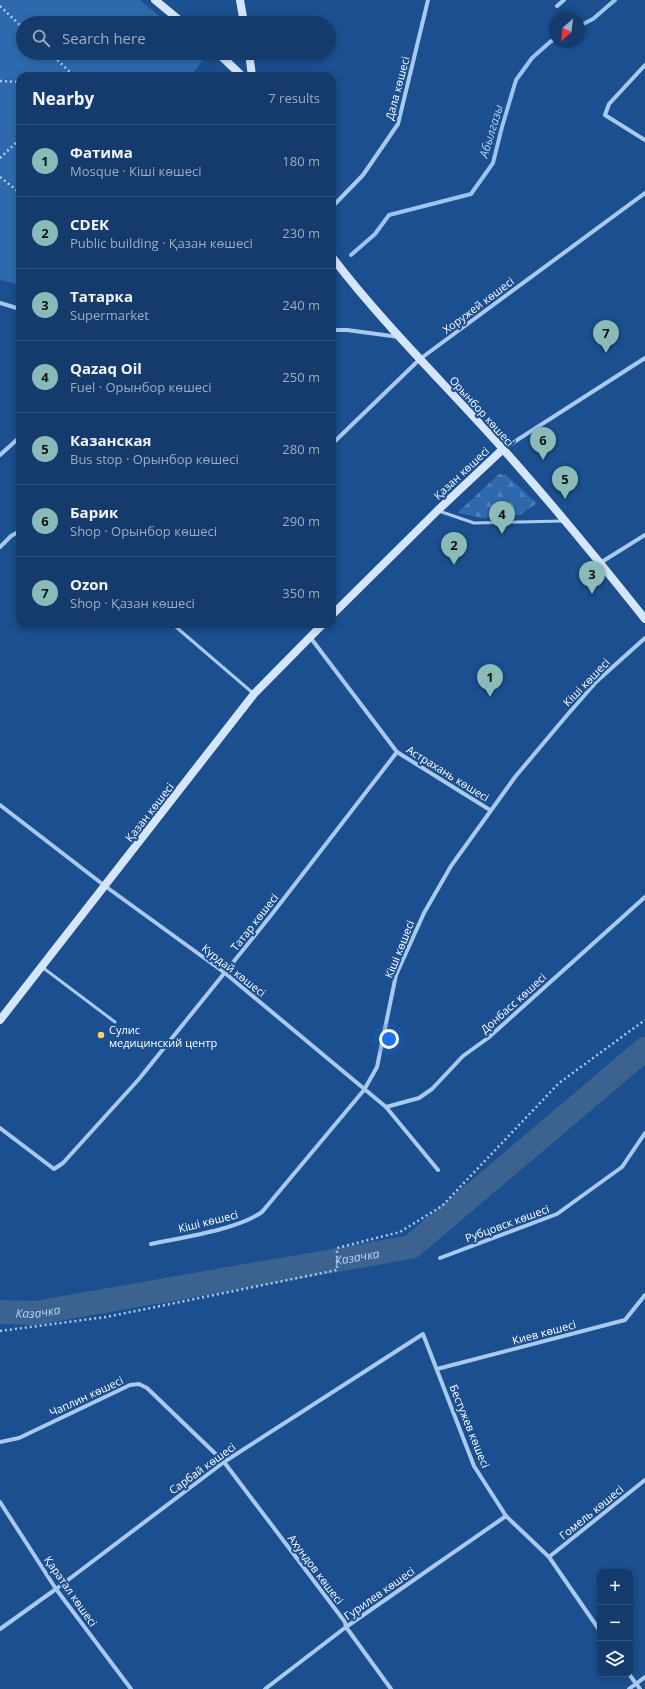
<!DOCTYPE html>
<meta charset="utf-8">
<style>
:root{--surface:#143b6b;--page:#1d4271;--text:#f1f3f6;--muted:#9dadc1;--line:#33557e;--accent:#8bbbb9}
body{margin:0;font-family:"Open Sans",sans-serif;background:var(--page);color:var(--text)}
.controls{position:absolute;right:12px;bottom:12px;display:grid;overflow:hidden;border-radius:8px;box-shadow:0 2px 6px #0003}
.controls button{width:36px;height:36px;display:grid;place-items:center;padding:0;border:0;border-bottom:1px solid var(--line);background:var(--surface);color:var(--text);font:20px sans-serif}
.compass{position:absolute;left:549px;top:12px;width:36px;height:36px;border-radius:50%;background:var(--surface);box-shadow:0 2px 6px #0003;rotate:208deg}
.you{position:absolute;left:389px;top:1039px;width:14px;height:14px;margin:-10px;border:3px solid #fff;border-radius:50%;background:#1a73e8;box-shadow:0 0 0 6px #1a73e833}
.badge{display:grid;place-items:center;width:26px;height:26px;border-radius:50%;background:var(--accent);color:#111;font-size:13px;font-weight:700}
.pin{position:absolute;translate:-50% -33px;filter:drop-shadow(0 1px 2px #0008)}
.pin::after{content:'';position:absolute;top:21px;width:14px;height:12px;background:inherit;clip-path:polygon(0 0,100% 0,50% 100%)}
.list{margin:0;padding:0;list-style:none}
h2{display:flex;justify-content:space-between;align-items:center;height:52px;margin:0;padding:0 16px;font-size:17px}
h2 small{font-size:13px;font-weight:400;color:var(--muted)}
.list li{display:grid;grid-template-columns:26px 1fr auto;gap:12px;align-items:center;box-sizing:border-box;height:72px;padding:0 16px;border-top:1px solid var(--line)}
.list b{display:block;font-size:15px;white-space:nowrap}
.list p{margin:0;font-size:13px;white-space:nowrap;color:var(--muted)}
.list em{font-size:13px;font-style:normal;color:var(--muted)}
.icon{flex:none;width:22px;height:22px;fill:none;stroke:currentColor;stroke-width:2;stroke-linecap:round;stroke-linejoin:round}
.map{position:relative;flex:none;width:645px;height:1689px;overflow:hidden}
.search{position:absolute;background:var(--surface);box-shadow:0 2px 6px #0003;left:16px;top:16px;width:320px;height:44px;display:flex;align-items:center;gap:10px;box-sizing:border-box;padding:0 14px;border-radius:22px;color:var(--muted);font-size:15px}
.panel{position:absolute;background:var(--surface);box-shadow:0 2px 6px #0003;left:16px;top:72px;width:320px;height:556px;border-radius:12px}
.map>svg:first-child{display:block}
.forest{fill:url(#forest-firs)}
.park{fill:#2e69ad}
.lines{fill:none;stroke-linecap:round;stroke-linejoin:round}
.stream{stroke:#9cc4f0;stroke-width:4}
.river{stroke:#3c6290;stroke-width:24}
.path{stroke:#a9c9ee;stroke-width:2.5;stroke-dasharray:2 3;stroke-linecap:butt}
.lane{stroke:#a9c9ee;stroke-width:3}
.street{stroke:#a9c9ee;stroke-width:4}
.secondary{stroke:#d6e6fa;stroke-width:8}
.poi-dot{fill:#ffd166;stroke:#1b4f8f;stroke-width:1.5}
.labels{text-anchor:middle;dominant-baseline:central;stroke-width:4;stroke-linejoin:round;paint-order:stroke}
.street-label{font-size:11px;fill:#fff;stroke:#1b4f8f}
.poi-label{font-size:11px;fill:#fff;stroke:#1b4f8f;text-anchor:start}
.water-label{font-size:12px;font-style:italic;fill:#b5d3f5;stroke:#1b4f8f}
</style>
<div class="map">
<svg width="645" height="1689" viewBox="0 0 645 1689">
<defs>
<pattern id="forest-firs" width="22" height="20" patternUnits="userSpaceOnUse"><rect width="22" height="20" fill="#2e69ad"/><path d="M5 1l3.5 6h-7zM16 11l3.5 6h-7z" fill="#4d80b9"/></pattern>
</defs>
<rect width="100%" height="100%" fill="#1b4f8f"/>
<!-- forest -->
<polygon class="forest" points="499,474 506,475 537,503 520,515 484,518 457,513"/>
<!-- park -->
<polygon class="park" points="0,0 140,0 168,23 23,23 23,53 199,53 204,58 191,76 20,76 20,285 0,280"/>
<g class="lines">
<!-- stream -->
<g class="stream">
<polyline points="579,26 593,19 615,0"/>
<polyline points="351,255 375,234 389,215 471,194 493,163 502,127 516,80 532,58 550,42 555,39"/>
</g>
<!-- river -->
<path class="river" id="s1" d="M0,1312L35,1313L411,1247L645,1049"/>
<!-- path -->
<g class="path">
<polyline points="0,6 23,28"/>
<polyline points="50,53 74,76"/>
<polyline points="206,76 215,74 218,76"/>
<polyline points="0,81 20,82"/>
<polyline points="0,158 20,139"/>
<polyline points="0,177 20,193"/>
<polyline points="0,1331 106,1317 337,1270 337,1248 400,1232 442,1206 559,1083 645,1020"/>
</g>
<!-- lane -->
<g class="lane">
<polyline points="439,511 474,523 564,521"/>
<polyline points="169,624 176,627 254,694"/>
<polyline points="42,967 115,1022"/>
</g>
<!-- street -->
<g class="street">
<polyline points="557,6 564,0"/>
<polyline points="645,65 609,104 605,115 645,140"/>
<polyline points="332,207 363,175 398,124 428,0"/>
<polyline points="0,303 20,309"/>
<polyline points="332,330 347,330 399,337"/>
<polyline points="332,444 420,359 645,193"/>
<polyline points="503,449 645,358"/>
<polyline points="0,455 20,437"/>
<polyline points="0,547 11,536 20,531"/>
<polyline points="600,563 645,535"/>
<polyline points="310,637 397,752 490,810"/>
<polyline points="0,805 105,886 225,973 386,1107 438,1170"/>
<polyline points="386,1107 419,1098 432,1089 463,1056 488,1038 645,897"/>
<polyline points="0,1128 54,1169 63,1163 139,1079 272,914 397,752"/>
<path d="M151,1244C184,1237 236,1230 262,1212L364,1090L377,1067L396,975L424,913L451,866L515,777L568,714L596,682L645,638"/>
<polyline points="440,1258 557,1214 622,1167 645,1133"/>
<polyline points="437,1369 625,1320 645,1295"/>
<polyline points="0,1442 19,1438 130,1385 139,1384 147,1388 224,1462 345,1622 346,1627 391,1689"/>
<polyline points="0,1502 56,1589 131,1689"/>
<polyline points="549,1557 645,1480"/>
<polyline points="0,1629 56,1589 224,1462 423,1334 474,1466 506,1516 549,1557 600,1631"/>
<polyline points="629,1674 640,1689"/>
<polyline points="265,1689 346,1627 506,1516"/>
<polyline points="629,1689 645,1677"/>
</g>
<!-- secondary -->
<g class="secondary">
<polyline points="155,0 183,23"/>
<polyline points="240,0 244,23"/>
<polyline points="218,53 242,76"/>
<polyline points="249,53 252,76"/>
<path d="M332,257C384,325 446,385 503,449C552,504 599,561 645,619"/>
<polyline points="332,615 437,511 503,449"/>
<polyline points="0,1020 254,694 323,624"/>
</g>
</g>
<!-- markers -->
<circle class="poi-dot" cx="101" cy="1035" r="4"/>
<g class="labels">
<!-- street labels -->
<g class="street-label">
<text transform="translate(397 88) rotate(-75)">Дала көшесі</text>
<text transform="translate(478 305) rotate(-37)">Хоружей көшесі</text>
<text transform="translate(482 411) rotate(48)">Орынбор көшесі</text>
<text transform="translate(461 473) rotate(-43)">Қазан көшесі</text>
<text transform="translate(586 682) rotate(-46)">Кіші көшесі</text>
<text transform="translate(448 773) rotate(32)">Астрахань көшесі</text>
<text transform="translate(149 812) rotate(-52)">Қазан көшесі</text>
<text transform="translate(254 922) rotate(-52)">Татар көшесі</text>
<text transform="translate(399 949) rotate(-68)">Кіші көшесі</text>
<text transform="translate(234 970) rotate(38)">Күрдай көшесі</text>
<text transform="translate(513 1003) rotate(-42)">Донбасс көшесі</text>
<text transform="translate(208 1221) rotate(-14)">Кіші көшесі</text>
<text transform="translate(507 1223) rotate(-20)">Рубцовск көшесі</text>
<text transform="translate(544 1332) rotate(-15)">Киев көшесі</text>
<text transform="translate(86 1396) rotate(-25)">Чаплин көшесі</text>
<text transform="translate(470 1426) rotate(68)">Бестужев көшесі</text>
<text transform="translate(202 1468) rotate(-36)">Сарбай көшесі</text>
<text transform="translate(591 1512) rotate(-39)">Гомель көшесі</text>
<text transform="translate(316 1569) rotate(53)">Ахундов көшесі</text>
<text transform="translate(71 1591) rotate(55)">Қаратал көшесі</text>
<text transform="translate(379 1593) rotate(-35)">Гурилев көшесі</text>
</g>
<!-- poi labels -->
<g class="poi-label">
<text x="109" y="1029">Сулис<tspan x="109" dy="13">медицинский центр</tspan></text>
</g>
<!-- water labels -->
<g class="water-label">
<text transform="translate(491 131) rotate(-73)">Абылгазы</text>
<text stroke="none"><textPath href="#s1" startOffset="362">Казачка</textPath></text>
<text stroke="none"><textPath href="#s1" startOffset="38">Казачка</textPath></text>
</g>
</g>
</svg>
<div class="controls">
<button>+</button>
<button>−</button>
<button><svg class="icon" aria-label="layers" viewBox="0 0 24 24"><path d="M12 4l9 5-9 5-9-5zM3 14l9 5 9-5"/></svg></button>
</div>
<svg class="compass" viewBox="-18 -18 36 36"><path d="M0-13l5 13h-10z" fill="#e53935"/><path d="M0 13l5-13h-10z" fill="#9dadc1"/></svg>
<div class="you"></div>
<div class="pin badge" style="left:490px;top:697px">1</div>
<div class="pin badge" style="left:454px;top:565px">2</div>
<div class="pin badge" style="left:592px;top:594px">3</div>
<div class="pin badge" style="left:502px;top:534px">4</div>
<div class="pin badge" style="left:565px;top:499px">5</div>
<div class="pin badge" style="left:543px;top:460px">6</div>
<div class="pin badge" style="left:606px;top:353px">7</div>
<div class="search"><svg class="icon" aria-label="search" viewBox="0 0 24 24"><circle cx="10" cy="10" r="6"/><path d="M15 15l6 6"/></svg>Search here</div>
<section class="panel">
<h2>Nearby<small>7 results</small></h2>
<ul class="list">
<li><span class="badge">1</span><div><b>Фатима</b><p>Mosque · Кіші көшесі</p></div><em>180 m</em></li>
<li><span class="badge">2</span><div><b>CDEK</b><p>Public building · Қазан көшесі</p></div><em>230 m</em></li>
<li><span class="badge">3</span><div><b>Татарка</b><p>Supermarket</p></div><em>240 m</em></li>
<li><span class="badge">4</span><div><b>Qazaq Oil</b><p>Fuel · Орынбор көшесі</p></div><em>250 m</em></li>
<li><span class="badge">5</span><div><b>Казанская</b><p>Bus stop · Орынбор көшесі</p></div><em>280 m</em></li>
<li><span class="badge">6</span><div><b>Барик</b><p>Shop · Орынбор көшесі</p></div><em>290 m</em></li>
<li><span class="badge">7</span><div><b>Ozon</b><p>Shop · Қазан көшесі</p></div><em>350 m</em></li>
</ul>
</section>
</div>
